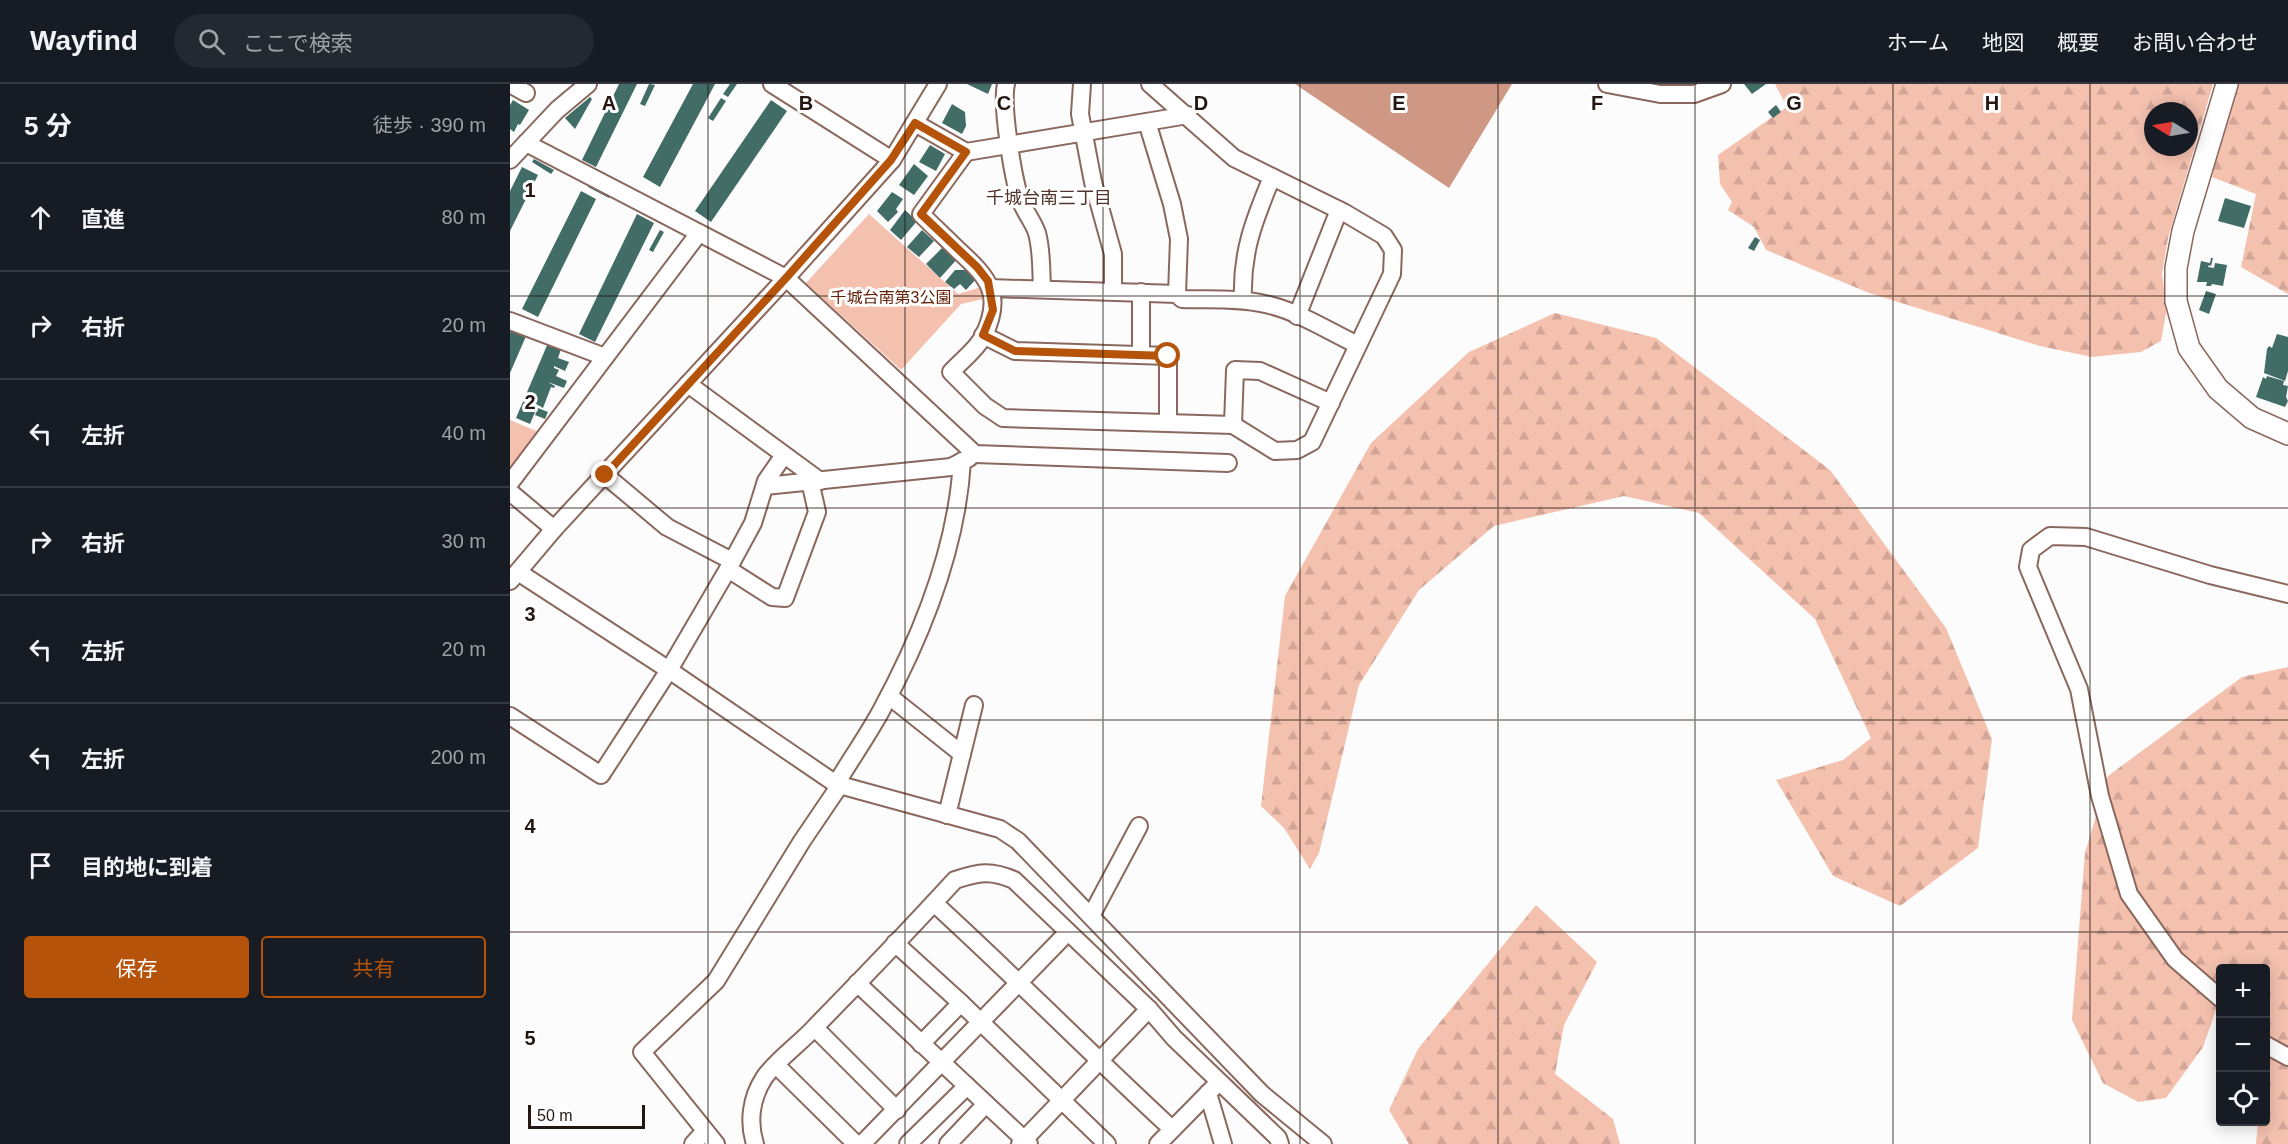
<!DOCTYPE html>
<html lang="ja">
<meta charset="utf-8">
<style>
:root{--surface:#171b24;--page:#242831;--text:#f1f3f6;--muted:#9ea1a6;--line:#363941;--accent:#b45309}
body{margin:0;font-family:Arial,"Noto Sans JP",sans-serif;background:var(--page);color:var(--text)}
.controls{position:absolute;right:18px;bottom:18px;display:grid;overflow:hidden;border-radius:6px;box-shadow:0 3px 15px #0003}
.controls button{width:54px;height:54px;display:grid;place-items:center;padding:0;border:0;border-bottom:2px solid var(--line);background:var(--surface);color:var(--text);font:30px sans-serif}
.compass{position:absolute;left:1634px;top:18px;width:54px;height:54px;border-radius:50%;background:var(--surface);box-shadow:0 3px 15px #0003;rotate:281deg}
.scale{position:absolute;left:18px;bottom:15px;width:117px;box-sizing:border-box;padding-left:6px;border:3px solid #241712;border-top:0;font-size:16px;line-height:21px;white-space:nowrap;color:#241712;-webkit-text-stroke:4px #fff;paint-order:stroke}
.stop{position:absolute;width:18px;height:18px;margin:-14px;border:4px solid #b45309;border-radius:50%;background:#fff}
.stop.end{background:#b45309;border-color:#fff;box-shadow:0 2px 6px #0008}
.list{margin:0;padding:0;list-style:none}
h2{display:flex;justify-content:space-between;align-items:center;height:78px;margin:0;padding:0 24px;font-size:26px}
h2 small{font-size:20px;font-weight:400;color:var(--muted)}
.list li{display:grid;grid-template-columns:39px 1fr auto;gap:18px;align-items:center;box-sizing:border-box;height:108px;padding:0 24px;border-top:2px solid var(--line)}
.list b{display:block;font-size:22px;white-space:nowrap}
.list em{font-size:20px;font-style:normal;color:var(--muted)}
.actions{display:flex;gap:12px;padding:18px 24px}
.actions a{flex:1;padding:14px 0;border:2px solid var(--accent);border-radius:6px;text-align:center;font-size:21px;color:var(--accent)}
.actions .main{background:var(--accent);color:#fff}
.icon{flex:none;width:33px;height:33px;fill:none;stroke:currentColor;stroke-width:2;stroke-linecap:round;stroke-linejoin:round}
.map{position:relative;flex:none;width:1778px;height:1060px;overflow:hidden}
header{display:flex;align-items:center;gap:36px;box-sizing:border-box;height:84px;padding:0 30px;background:var(--surface);border-bottom:2px solid var(--line)}
header strong{font-size:28px}
nav{display:flex;gap:33px;margin-inline-start:auto;font-size:21px}
.search{width:420px;height:54px;background:var(--page);display:flex;align-items:center;gap:15px;box-sizing:border-box;padding:0 21px;border-radius:33px;color:var(--muted);font-size:22px}
main{display:flex}
aside{flex:1;background:var(--surface)}
.map>svg:first-child{display:block}
.forest{fill:url(#forest-firs);fill-rule:evenodd}
.park{fill:#f5c1af}
.water{fill:#cf9885}
.building{fill:#426c66}
.lines{fill:none;stroke-linecap:round;stroke-linejoin:round}
.minor-casing{stroke:#8b685d;stroke-width:20}
.major-casing{stroke:#8b685d;stroke-width:24}
.minor{stroke:#fff;stroke-width:16}
.major{stroke:#fff;stroke-width:21}
.route{stroke:#b45309;stroke-width:8}
.grid{fill:none;stroke:#241712;stroke-width:1.5;stroke-opacity:0.55}
.labels{text-anchor:middle;dominant-baseline:central;stroke-width:6;stroke-linejoin:round;paint-order:stroke}
.park-label{font-size:16px;fill:#622006;stroke:#fff}
.neighbourhood-label{font-size:18px;fill:#54352b;stroke:#fff}
.grid-label{font-size:20px;text-anchor:middle;font-weight:bold;fill:#241712;stroke:#fff;stroke-width:6;stroke-linejoin:round;paint-order:stroke}
</style>
<header>
<strong>Wayfind</strong>
<div class="search"><svg class="icon" aria-label="search" viewBox="0 0 24 24"><circle cx="10" cy="10" r="6"/><path d="M15 15l6 6"/></svg>ここで検索</div>
<nav><a>ホーム</a><a>地図</a><a>概要</a><a>お問い合わせ</a></nav>
</header>
<main>
<aside>
<h2>5 分<small>徒歩 · 390 m</small></h2>
<ul class="list">
<li><svg class="icon" aria-label="ahead" viewBox="0 0 24 24"><path d="M12 20V5M6 11l6-6 6 6"/></svg><div><b>直進</b></div><em>80 m</em></li>
<li><svg class="icon" aria-label="right" viewBox="0 0 24 24"><path d="M7 20v-9h11M14 6l5 5-5 5"/></svg><div><b>右折</b></div><em>20 m</em></li>
<li><svg class="icon" aria-label="left" viewBox="0 0 24 24"><path d="M17 20v-9H6M10 6l-5 5 5 5"/></svg><div><b>左折</b></div><em>40 m</em></li>
<li><svg class="icon" aria-label="right" viewBox="0 0 24 24"><path d="M7 20v-9h11M14 6l5 5-5 5"/></svg><div><b>右折</b></div><em>30 m</em></li>
<li><svg class="icon" aria-label="left" viewBox="0 0 24 24"><path d="M17 20v-9H6M10 6l-5 5 5 5"/></svg><div><b>左折</b></div><em>20 m</em></li>
<li><svg class="icon" aria-label="left" viewBox="0 0 24 24"><path d="M17 20v-9H6M10 6l-5 5 5 5"/></svg><div><b>左折</b></div><em>200 m</em></li>
<li><svg class="icon" aria-label="arrive" viewBox="0 0 24 24"><path d="M6 21V4h12l-3 4 3 4H6"/></svg><div><b>目的地に到着</b></div></li>
</ul>
<div class="actions"><a class="main">保存</a><a>共有</a></div>
</aside>
<div class="map">
<svg width="1778" height="1060" viewBox="0 0 1778 1060">
<defs>
<pattern id="forest-firs" width="22" height="20" patternUnits="userSpaceOnUse" patternTransform="scale(1.5)"><rect width="22" height="20" fill="#f5c1af"/><path d="M5 1l3.5 6h-7zM16 11l3.5 6h-7z" fill="#d2a596"/></pattern>
</defs>
<rect width="100%" height="100%" fill="#fcfcfc"/>
<!-- forest -->
<g class="forest">
<path d="M1265,0H1703L1658,154L1652,190L1657,224L1651,257L1631,268L1582,273L1530,262L1359,209L1256,166L1244,143L1218,126L1222,118L1210,100L1208,71L1277,23ZM1643,27H1679V63H1643Z"/>
<polygon points="1724,0 1778,0 1778,210 1731,183 1746,110 1702,93"/>
<polygon points="1045,229 1146,254 1320,386 1436,544 1482,655 1468,764 1390,822 1323,792 1266,696 1333,676 1361,654 1305,535 1189,429 1114,412 984,442 909,506 849,601 809,769 800,785 774,744 751,722 775,512 861,359 959,268"/>
<polygon points="1778,583 1778,1060 1746,1060 1748,1038 1756,1038 1756,884 1710,884 1710,927 1706,926 1693,963 1656,1014 1628,1018 1593,999 1562,936 1575,769 1598,692 1732,593"/>
<polygon points="1026,821 1087,878 1054,941 1045,990 1103,1035 1110,1060 899,1060 879,1026 908,965"/>
</g>
<!-- park -->
<g class="park">
<polygon points="359,130 448,210 475,202 478,214 451,220 391,286 296,199"/>
<polygon points="0,336 31,349 0,390"/>
</g>
<!-- water -->
<polygon class="water" points="785,0 1002,0 939,104"/>
<!-- building -->
<g class="building">
<polygon points="109,0 127,0 86,83 72,76"/>
<polygon points="139,0 145,1 135,22 130,20"/>
<polygon points="183,0 205,0 150,103 133,93"/>
<polygon points="220,0 227,0 218,13 213,10"/>
<polygon points="457,0 482,0 478,10"/>
<polygon points="1234,0 1256,0 1242,10"/>
<polygon points="80,13 82,15 65,45 55,34"/>
<polygon points="211,14 216,17 203,37 198,34"/>
<polygon points="3,16 19,26 10,41 8,40 4,48 0,45 0,21"/>
<polygon points="261,16 277,27 201,138 185,127"/>
<polygon points="442,20 455,28 456,42 452,50 432,39"/>
<polygon points="1266,21 1271,28 1263,34 1258,28"/>
<polygon points="420,61 435,70 426,87 409,78"/>
<polygon points="24,75 44,86 41,90 22,78"/>
<polygon points="404,80 418,92 404,111 389,101"/>
<polygon points="12,83 28,91 0,147 0,107"/>
<polygon points="79,100 101,110 99,114 78,103"/>
<polygon points="71,107 86,115 28,233 12,225"/>
<polygon points="382,108 393,115 386,125 388,128 378,138 367,127"/>
<polygon points="1715,114 1741,122 1734,144 1708,137"/>
<polygon points="395,126 407,137 391,156 380,146"/>
<polygon points="127,130 144,139 85,258 69,250"/>
<polygon points="150,146 154,148 143,168 139,166"/>
<polygon points="412,146 424,157 409,173 397,163"/>
<polygon points="1245,153 1250,156 1244,167 1238,164"/>
<polygon points="434,162 448,174 430,194 416,180"/>
<polygon points="1701,174 1703,174 1701,182 1699,181 1698,183 1704,184 1705,179 1717,181 1713,202 1702,200 1701,202 1696,202 1697,198 1687,198 1691,177 1700,179"/>
<polygon points="445,186 459,186 467,194 456,206 450,200 444,205 435,198"/>
<polygon points="1696,207 1706,210 1699,230 1689,226"/>
<polygon points="2,244 17,250 0,289 0,249"/>
<polygon points="1767,250 1778,253 1778,287 1775,297 1754,289 1757,265 1759,262 1762,264"/>
<polygon points="38,259 51,265 48,274 59,278 55,287 44,282 44,284 49,286 46,292 57,297 54,304 38,298 45,302 44,304 41,303 33,324 28,321 20,340 6,334"/>
<polygon points="1757,292 1774,297 1773,301 1778,302 1776,313 1778,317 1775,323 1746,313 1753,293 1756,295"/>
<polygon points="28,324 38,328 35,335 25,331"/>
</g>
<g class="lines">
<!-- minor casing -->
<g class="minor-casing">
<g id="minor">
<polyline points="0,0 16,9"/>
<polyline points="262,0 382,76"/>
<path d="M496,0C491,22 503,93 510,115C514,127 523,137 527,149C532,167 531,186 532,204"/>
<polyline points="572,0 570,30 583,98 603,170 603,207"/>
<polyline points="1097,0 1150,10 1184,10 1212,0"/>
<polyline points="637,38 662,120 669,155 667,210"/>
<polyline points="405,39 456,68 678,31"/>
<polyline points="16,59 276,194 465,370 718,379"/>
<path d="M456,68L411,130C423,142 436,154 448,166C479,194 494,211 473,253C466,266 451,277 441,288L475,322L493,334L723,341L765,367L787,366L802,358L882,190L883,166L874,152L835,129L724,74L640,0"/>
<polyline points="0,76 47,26 78,0"/>
<path d="M480,204L667,210L672,215C700,216 728,214 755,220C786,226 820,248 848,261"/>
<path d="M733,216C731,169 744,136 762,93"/>
<polyline points="787,232 829,126"/>
<polyline points="0,237 95,273"/>
<polyline points="473,251 505,267 658,272 658,339"/>
<polyline points="631,271 631,208"/>
<polyline points="178,300 310,397"/>
<polyline points="723,341 725,286 750,287 821,319"/>
<polyline points="95,391 157,443 222,477"/>
<polyline points="0,399 189,149"/>
<polyline points="255,402 441,383 459,374"/>
<polyline points="0,408 44,445"/>
<polyline points="218,485 262,513 275,514 307,428 300,397"/>
<polyline points="8,488 159,586 326,700 490,745 508,757 752,1010 813,1060"/>
<polyline points="0,497 44,445 276,194 382,76 428,0"/>
<polyline points="379,612 452,670"/>
<polyline points="0,632 91,691 159,586 218,485 243,439 256,397 274,371"/>
<path d="M326,700C341,675 358,651 372,625C413,549 447,464 452,377"/>
<polyline points="437,731 464,621"/>
<path d="M424,819C505,893 582,971 662,1045"/>
<polyline points="581,832 629,742"/>
<polyline points="385,859 451,919 597,1060"/>
<polyline points="347,899 519,1060"/>
<polyline points="1710,914 1665,875 1619,810 1590,712 1569,605 1518,483 1521,466 1540,452 1576,453 1700,491 1778,510"/>
<polyline points="305,944 387,1026"/>
<polyline points="411,960 451,919"/>
<polyline points="1756,961 1778,973"/>
<polyline points="266,981 346,1060"/>
<polyline points="698,1009 713,1060"/>
<polyline points="183,1060 195,1047"/>
<polyline points="206,1060 132,968 206,897 292,757 330,701"/>
<path d="M245,1060C238,1038 241,1014 254,994C265,977 292,958 306,942C353,894 400,845 445,796C469,788 481,786 504,796L639,925L664,954L768,1054L770,1060"/>
<polyline points="352,1060 558,848"/>
<polyline points="398,1060 457,1002"/>
<polyline points="438,1060 476,1020"/>
<polyline points="510,1060 639,925"/>
<polyline points="648,1060 709,998"/>
</g>
</g>
<!-- major casing -->
<g class="major-casing">
<polyline id="major" points="1717,0 1673,147 1666,184 1666,217 1679,264 1708,305 1742,334 1778,350"/>
</g>
<!-- minor -->
<use href="#minor" class="minor"/>
<!-- major -->
<use href="#major" class="major"/>
</g>
<g class="lines">
<!-- route -->
<polyline class="route" points="95,391 276,194 381,76 405,39 456,68 411,130 467,183 478,197 483,226 473,251 505,267 658,272"/>
</g>
<!-- grid -->
<path class="grid" d="M198,0V1060M395,0V1060M593,0V1060M790,0V1060M988,0V1060M1185,0V1060M1383,0V1060M1580,0V1060M0,212H1778M0,424H1778M0,636H1778M0,848H1778"/>
<g class="labels">
<!-- park labels -->
<g class="park-label">
<text x="381" y="213">千城台南第3公園</text>
</g>
<!-- neighbourhood labels -->
<g class="neighbourhood-label">
<text x="539" y="114">千城台南三丁目</text>
</g>
</g>
<g class="grid-label">
<text x="99" y="26">A</text>
<text x="296" y="26">B</text>
<text x="494" y="26">C</text>
<text x="691" y="26">D</text>
<text x="889" y="26">E</text>
<text x="1087" y="26">F</text>
<text x="1284" y="26">G</text>
<text x="1482" y="26">H</text>
<text x="20" y="113">1</text>
<text x="20" y="325">2</text>
<text x="20" y="537">3</text>
<text x="20" y="749">4</text>
<text x="20" y="961">5</text>
</g>
</svg>
<div class="controls">
<button>+</button>
<button>−</button>
<button><svg class="icon" aria-label="locate" viewBox="0 0 24 24"><circle cx="12" cy="12" r="6"/><path d="M12 2v4M12 18v4M2 12h4M18 12h4"/></svg></button>
</div>
<svg class="compass" viewBox="-18 -18 36 36"><path d="M0-13l5 13h-10z" fill="#e53935"/><path d="M0 13l5-13h-10z" fill="#9ea1a6"/></svg>
<div class="scale">50 m</div>
<div class="stop" style="left:658px;top:272px"></div>
<div class="stop end" style="left:95px;top:391px"></div>
</div>
</main>
